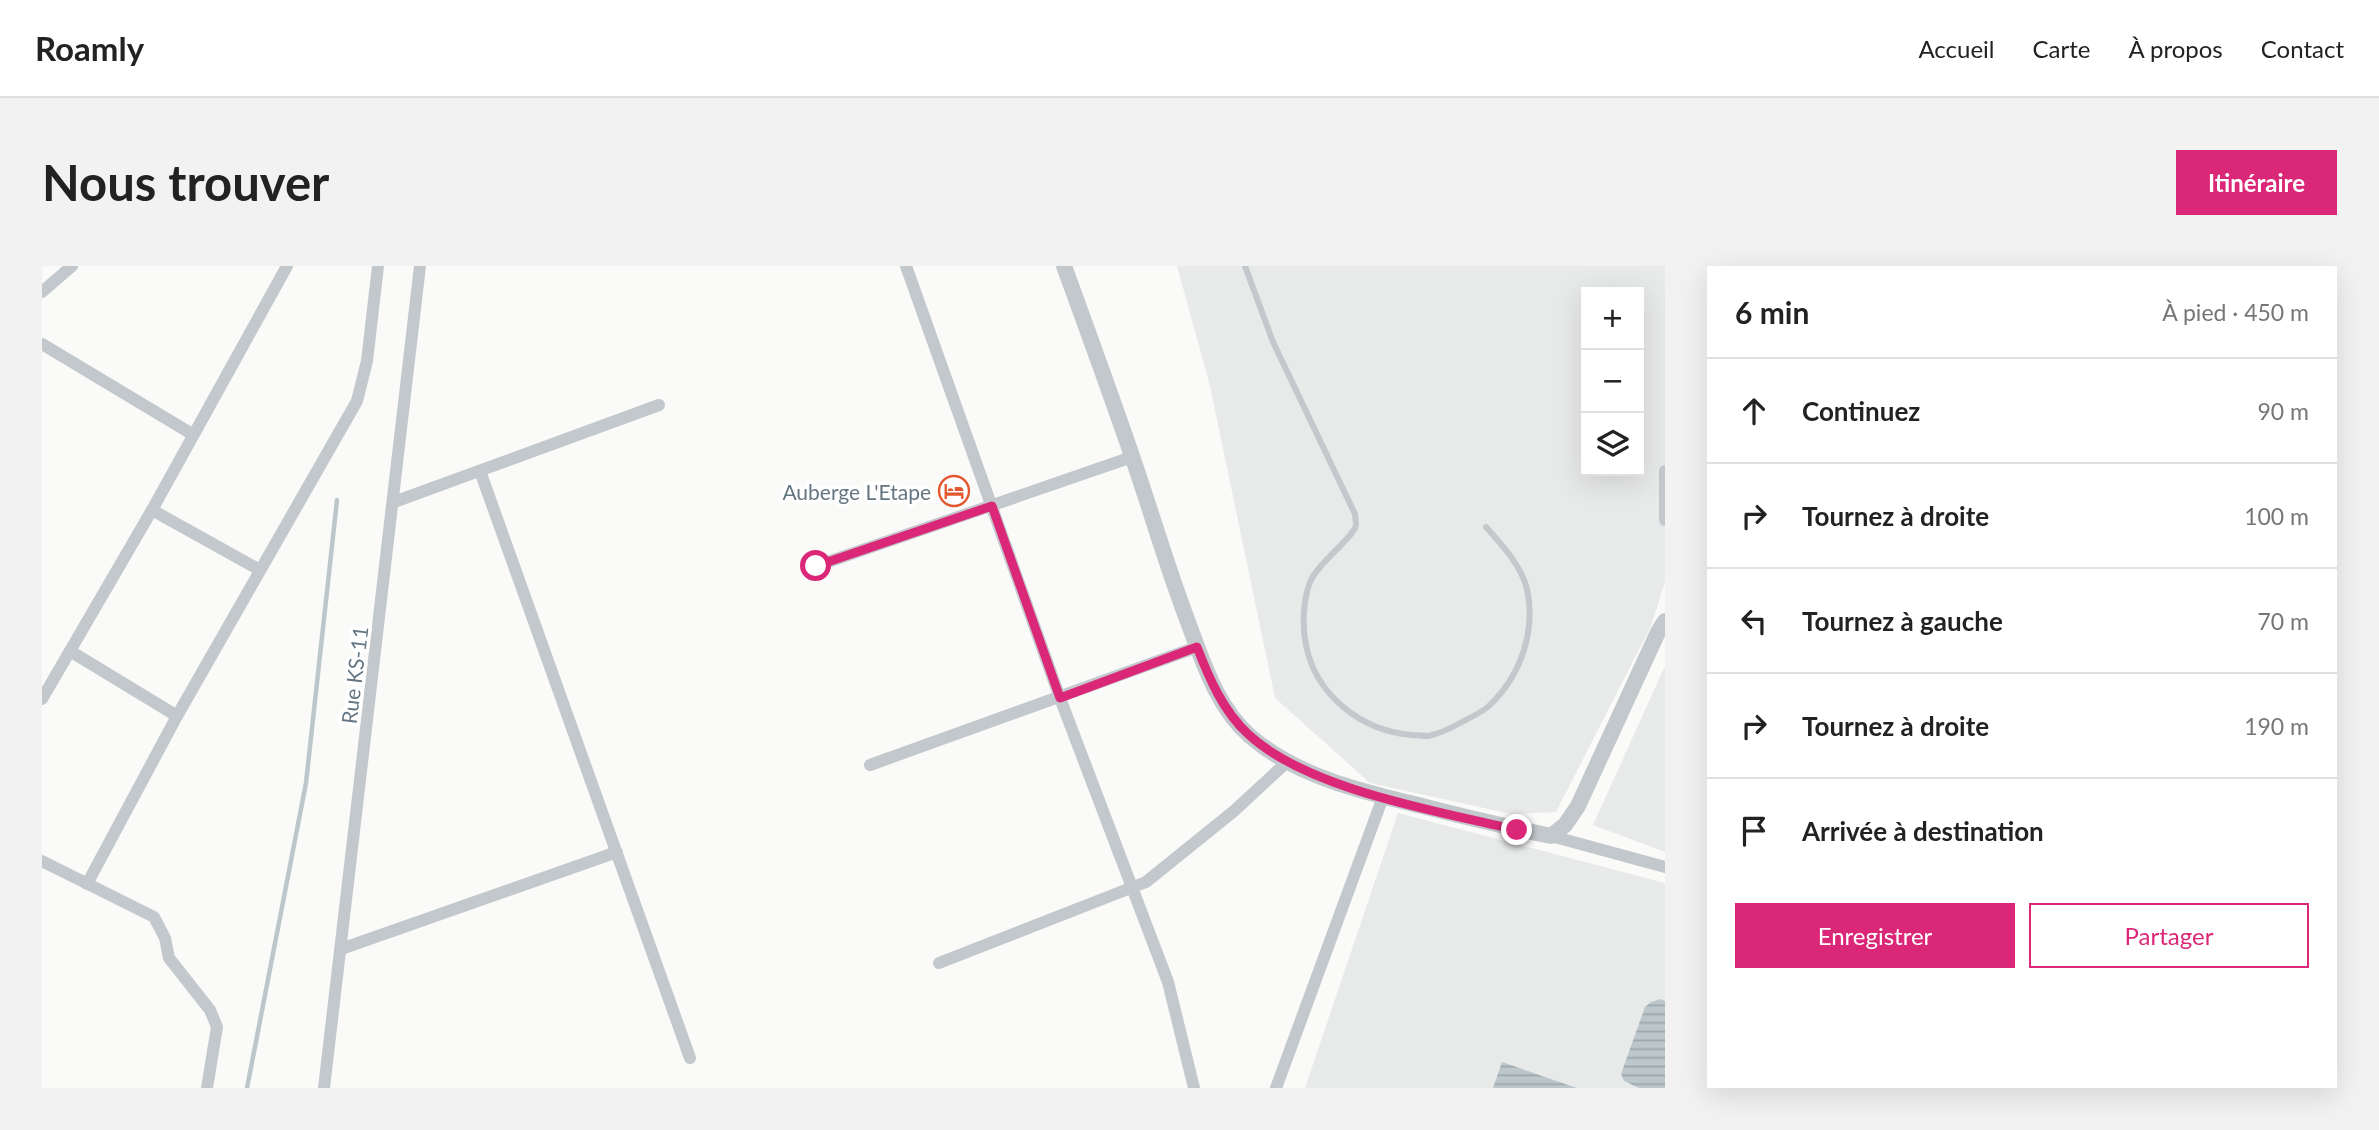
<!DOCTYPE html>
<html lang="fr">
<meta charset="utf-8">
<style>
:root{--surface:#fff;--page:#f2f2f2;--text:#222;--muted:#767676;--line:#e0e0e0;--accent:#db2777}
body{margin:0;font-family:Lato,sans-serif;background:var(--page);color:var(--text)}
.controls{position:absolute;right:21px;top:21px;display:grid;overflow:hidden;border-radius:0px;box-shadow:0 7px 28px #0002}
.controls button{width:63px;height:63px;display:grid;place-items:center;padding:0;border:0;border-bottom:2px solid var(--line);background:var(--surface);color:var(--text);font:35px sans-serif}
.stop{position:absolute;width:21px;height:21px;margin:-16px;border:5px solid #db2777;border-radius:50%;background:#fff}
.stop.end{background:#db2777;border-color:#fff;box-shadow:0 2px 7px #0008}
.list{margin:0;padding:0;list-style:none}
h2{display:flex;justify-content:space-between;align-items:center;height:91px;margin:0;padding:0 28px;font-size:30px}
h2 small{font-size:23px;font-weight:400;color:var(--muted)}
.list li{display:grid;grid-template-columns:46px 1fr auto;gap:21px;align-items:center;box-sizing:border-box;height:105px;padding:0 28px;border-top:2px solid var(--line)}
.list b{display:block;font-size:26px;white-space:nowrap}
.list em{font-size:23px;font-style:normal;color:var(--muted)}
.actions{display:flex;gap:14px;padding:21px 28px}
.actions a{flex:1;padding:16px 0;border:2px solid var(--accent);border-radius:0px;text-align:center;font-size:24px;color:var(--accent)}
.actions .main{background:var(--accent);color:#fff}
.icon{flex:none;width:38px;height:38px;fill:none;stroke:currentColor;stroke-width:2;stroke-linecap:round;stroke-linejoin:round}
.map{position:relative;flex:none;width:1623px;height:822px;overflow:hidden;border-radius:0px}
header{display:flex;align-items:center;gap:42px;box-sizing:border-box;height:98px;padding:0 35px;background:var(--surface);border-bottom:2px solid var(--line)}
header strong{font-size:33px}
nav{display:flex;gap:38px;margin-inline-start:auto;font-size:24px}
.intro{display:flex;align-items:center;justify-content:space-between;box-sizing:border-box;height:168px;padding:0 42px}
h1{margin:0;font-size:49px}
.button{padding:18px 32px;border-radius:0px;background:var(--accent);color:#fff;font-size:24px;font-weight:700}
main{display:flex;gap:42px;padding:0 42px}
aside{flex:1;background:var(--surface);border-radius:0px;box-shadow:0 7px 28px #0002}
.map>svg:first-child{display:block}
.built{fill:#e8e9e9;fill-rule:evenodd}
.water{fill:url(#water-rules)}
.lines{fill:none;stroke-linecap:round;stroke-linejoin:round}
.stream{stroke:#bbc7cb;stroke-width:4.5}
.service{stroke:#c3c8cc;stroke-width:6}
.minor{stroke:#c3c8cc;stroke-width:12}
.tertiary{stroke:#c3c8cc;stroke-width:16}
.route{stroke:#db2777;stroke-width:9}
.labels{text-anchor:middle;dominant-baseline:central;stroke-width:7;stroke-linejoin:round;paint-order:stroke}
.poi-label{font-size:21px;fill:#657683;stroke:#fff;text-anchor:end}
.street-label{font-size:21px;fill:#657683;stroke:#fff}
</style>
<header>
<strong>Roamly</strong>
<nav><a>Accueil</a><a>Carte</a><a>À propos</a><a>Contact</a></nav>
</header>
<div class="intro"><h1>Nous trouver</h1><a class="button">Itinéraire</a></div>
<main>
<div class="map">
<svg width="1623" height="822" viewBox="0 0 1623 822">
<defs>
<pattern id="water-rules" width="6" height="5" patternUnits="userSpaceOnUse" patternTransform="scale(1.75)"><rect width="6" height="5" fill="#bbc7cb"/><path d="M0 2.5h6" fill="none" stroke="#9ca6aa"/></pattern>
</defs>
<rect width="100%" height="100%" fill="#fafaf8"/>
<!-- built -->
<g class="built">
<path d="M1135,0H1623V316L1609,360L1514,546L1469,548L1328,517L1233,432L1168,120ZM1544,26H1597V205H1544Z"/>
<polygon points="1623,400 1623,586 1551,559"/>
<polygon points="1356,547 1623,617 1623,822 1263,822"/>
</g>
<!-- water -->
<g class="water">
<polygon points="1619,733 1623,735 1623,822 1597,822 1582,815 1579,808 1603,741 1609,736"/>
<polygon points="1460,796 1535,822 1451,822"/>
</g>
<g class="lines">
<!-- stream -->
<polyline class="stream" points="205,822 264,517 295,234"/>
<!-- service -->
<path class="service" d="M1203,0L1231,76L1313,248C1313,251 1314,255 1314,259C1313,270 1275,298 1268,316C1261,335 1260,360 1264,379C1274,430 1320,465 1370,469C1375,469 1381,470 1386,470C1397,468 1411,461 1420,456C1429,451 1441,446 1448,439C1479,409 1494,365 1485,323C1479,299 1460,279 1444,261"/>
<!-- minor -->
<g class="minor">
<polyline points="864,0 1018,432 1126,716 1152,822"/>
<polyline points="0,26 30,0"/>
<polyline points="0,78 150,168"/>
<polyline points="438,205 648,792"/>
<polyline points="1623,205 1623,254"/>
<polyline points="352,236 617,139"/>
<polyline points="110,244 218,304"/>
<polyline points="774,300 1090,191"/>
<polyline points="28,385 135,450"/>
<polyline points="0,433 110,244 245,0"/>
<polyline points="828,499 1155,381"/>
<polyline points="1509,570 1623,601"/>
<polyline points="0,595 112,651 123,672 127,692 168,744 175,761 165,822"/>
<polyline points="45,618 135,450 315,135 325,95 336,0"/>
<polyline points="299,683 575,586"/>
<polyline points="897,697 1104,616 1192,545 1246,495"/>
<polyline points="282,822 378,0"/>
<polyline points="1234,822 1341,531"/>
</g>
<!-- tertiary -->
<path class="tertiary" d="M1022,0C1045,63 1068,126 1090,190C1109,245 1125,301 1146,356C1161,396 1175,442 1209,471C1256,511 1321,526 1380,540C1423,551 1465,561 1509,570L1523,559L1536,540L1616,366L1623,355"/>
</g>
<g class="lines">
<!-- route -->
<path class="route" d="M774,300L950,240L1018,432L1155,381C1167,412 1181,445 1206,468C1266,524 1396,545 1475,564"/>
</g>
<!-- icons -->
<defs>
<g id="hotel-ring" transform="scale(1.575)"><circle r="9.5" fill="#fff" stroke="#e4572e" stroke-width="1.5"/><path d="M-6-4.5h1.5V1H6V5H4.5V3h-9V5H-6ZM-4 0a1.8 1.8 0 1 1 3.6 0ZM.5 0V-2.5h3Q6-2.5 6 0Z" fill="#e4572e"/></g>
</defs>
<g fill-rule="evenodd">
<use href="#hotel-ring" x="912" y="225"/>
</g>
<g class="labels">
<!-- poi labels -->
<g class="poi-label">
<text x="889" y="225">Auberge L'Etape</text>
</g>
<!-- street labels -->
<g class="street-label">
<text transform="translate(312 409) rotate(-83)">Rue KS-11</text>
</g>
</g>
</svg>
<div class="controls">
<button>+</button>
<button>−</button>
<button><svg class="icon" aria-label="layers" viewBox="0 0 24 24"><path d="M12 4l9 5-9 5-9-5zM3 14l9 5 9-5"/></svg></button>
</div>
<div class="stop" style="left:774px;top:300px"></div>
<div class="stop end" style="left:1475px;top:564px"></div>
</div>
<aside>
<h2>6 min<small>À pied · 450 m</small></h2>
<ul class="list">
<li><svg class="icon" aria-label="ahead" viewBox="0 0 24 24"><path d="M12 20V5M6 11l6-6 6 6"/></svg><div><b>Continuez</b></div><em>90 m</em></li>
<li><svg class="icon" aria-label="right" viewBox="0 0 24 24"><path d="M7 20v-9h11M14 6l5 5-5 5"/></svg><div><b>Tournez à droite</b></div><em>100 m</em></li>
<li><svg class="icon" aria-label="left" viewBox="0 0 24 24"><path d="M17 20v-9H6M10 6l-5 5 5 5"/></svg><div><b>Tournez à gauche</b></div><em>70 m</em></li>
<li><svg class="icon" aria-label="right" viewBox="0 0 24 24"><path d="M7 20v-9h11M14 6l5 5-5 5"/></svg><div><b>Tournez à droite</b></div><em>190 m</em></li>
<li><svg class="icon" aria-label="arrive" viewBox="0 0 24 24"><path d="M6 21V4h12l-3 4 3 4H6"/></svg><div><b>Arrivée à destination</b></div></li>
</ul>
<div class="actions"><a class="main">Enregistrer</a><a>Partager</a></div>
</aside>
</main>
